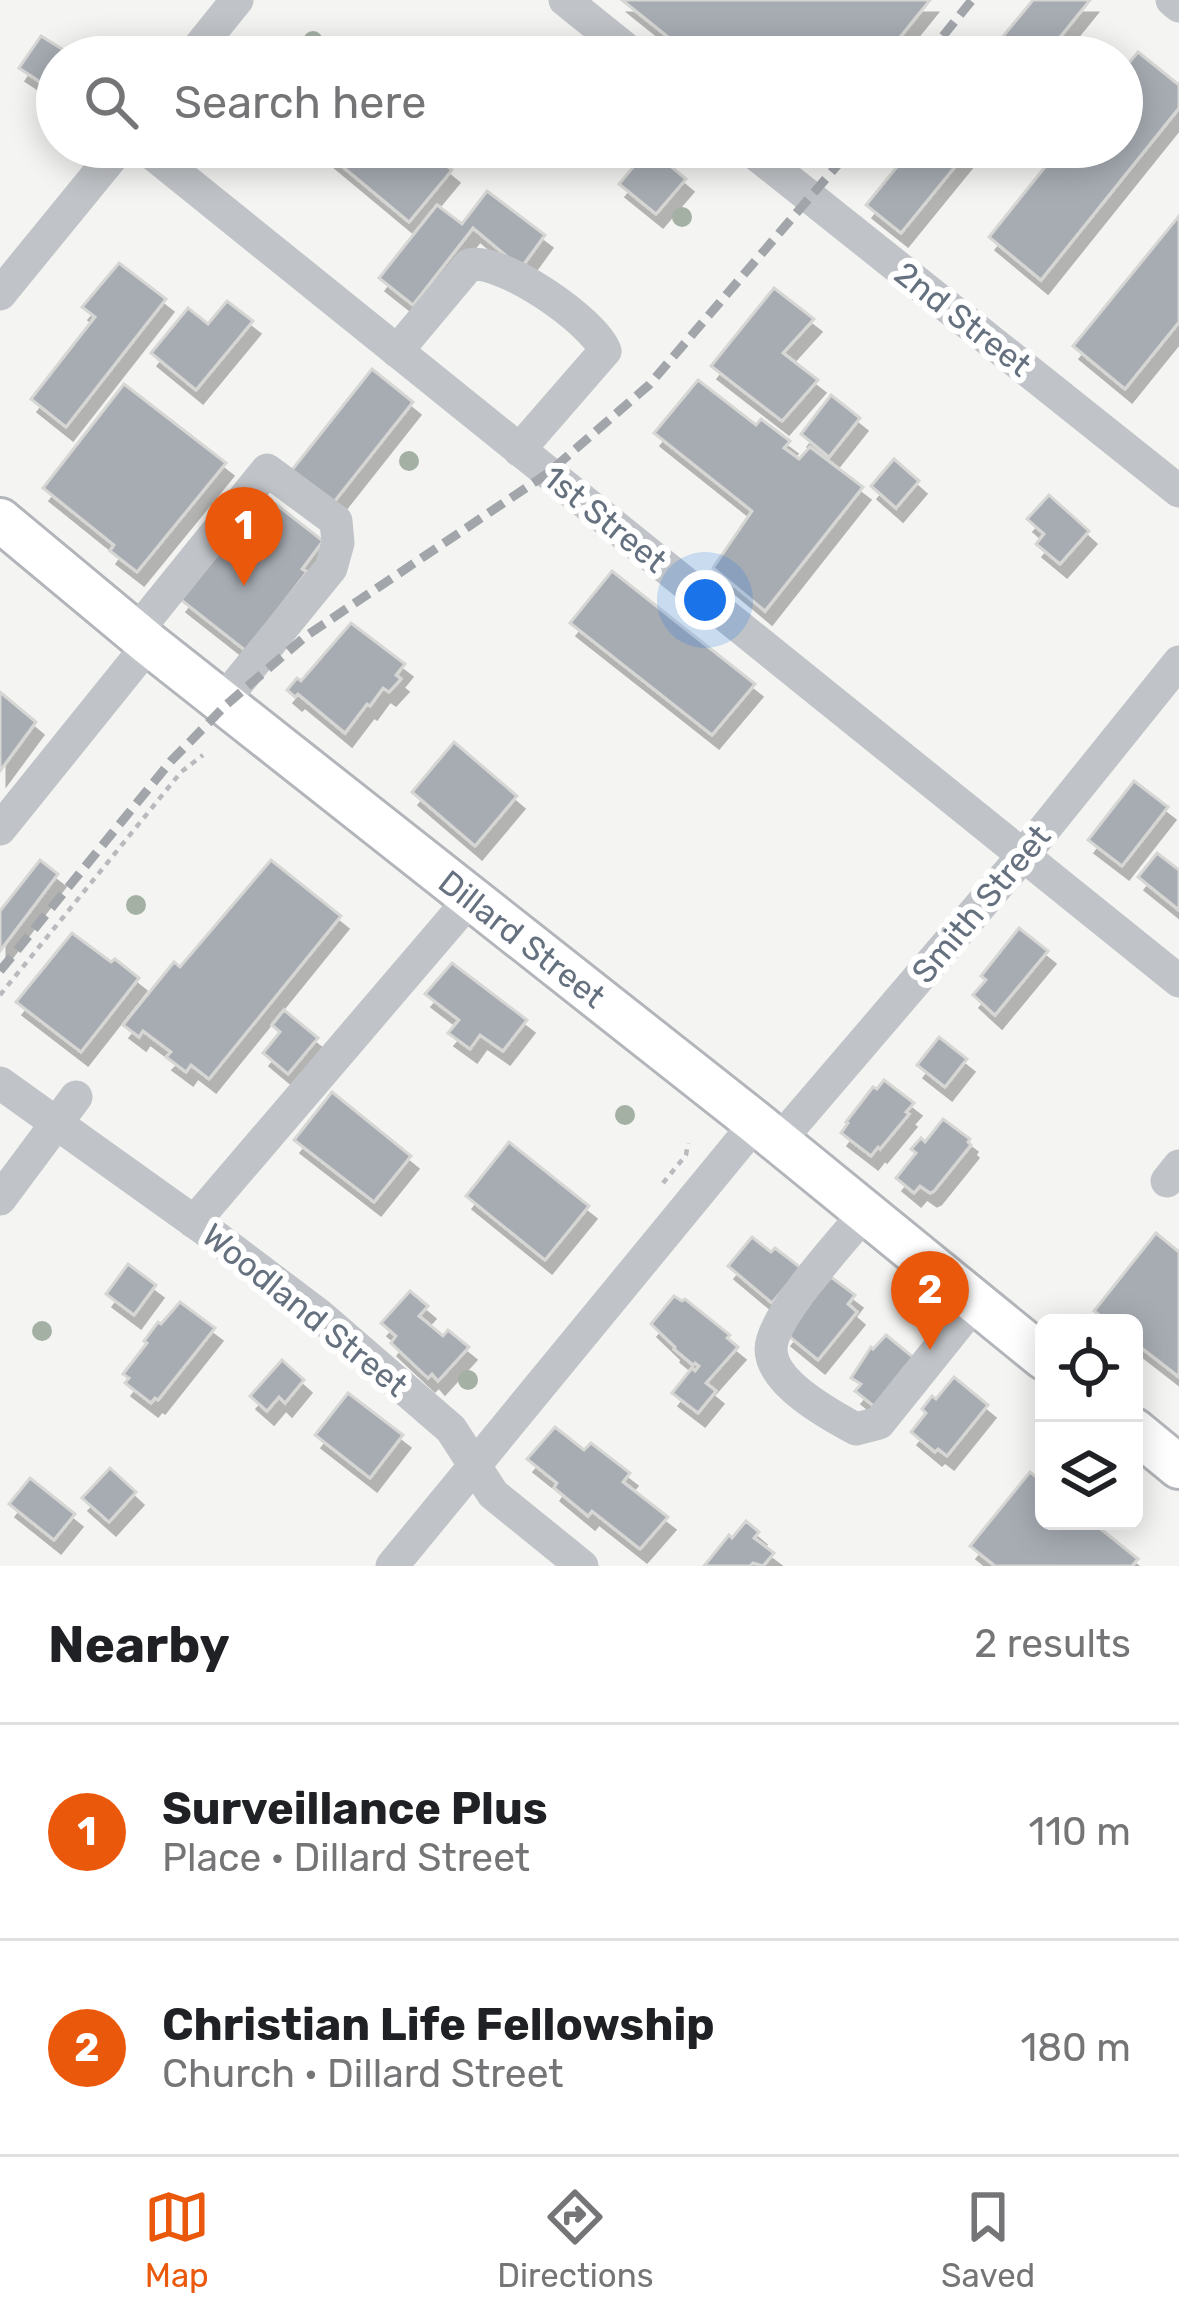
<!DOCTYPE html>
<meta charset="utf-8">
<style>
:root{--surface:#fff;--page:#f2f2f2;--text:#202124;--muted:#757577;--line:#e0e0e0;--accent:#ea580c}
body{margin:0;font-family:Rubik,sans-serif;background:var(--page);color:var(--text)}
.controls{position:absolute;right:36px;bottom:36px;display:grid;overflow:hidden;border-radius:18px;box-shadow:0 6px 30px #0003}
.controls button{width:108px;height:108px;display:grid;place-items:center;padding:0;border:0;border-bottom:3px solid var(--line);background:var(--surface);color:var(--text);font:60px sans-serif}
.you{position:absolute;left:705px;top:600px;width:42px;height:42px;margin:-30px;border:9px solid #fff;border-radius:50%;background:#1a73e8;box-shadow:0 0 0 18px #1a73e833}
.badge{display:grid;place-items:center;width:78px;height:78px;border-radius:50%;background:var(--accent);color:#fff;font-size:39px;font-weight:700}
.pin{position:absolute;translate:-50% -99px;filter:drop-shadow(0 3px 6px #0008)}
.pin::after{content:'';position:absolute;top:63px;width:42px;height:36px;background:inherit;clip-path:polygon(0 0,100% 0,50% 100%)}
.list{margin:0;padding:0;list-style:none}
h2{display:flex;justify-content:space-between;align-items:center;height:156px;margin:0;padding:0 48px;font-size:51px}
h2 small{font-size:39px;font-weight:400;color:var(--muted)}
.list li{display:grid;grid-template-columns:78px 1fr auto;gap:36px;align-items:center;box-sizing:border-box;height:216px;padding:0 48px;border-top:3px solid var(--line)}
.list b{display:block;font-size:45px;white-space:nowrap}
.list p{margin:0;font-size:39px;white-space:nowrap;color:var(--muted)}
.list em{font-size:39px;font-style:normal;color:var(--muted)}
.icon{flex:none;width:66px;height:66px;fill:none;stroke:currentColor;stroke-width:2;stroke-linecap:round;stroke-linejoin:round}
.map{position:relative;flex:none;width:1179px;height:1566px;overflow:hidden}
.search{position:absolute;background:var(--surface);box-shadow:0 6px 30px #0003;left:36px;right:36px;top:36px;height:132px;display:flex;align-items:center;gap:30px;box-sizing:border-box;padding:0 42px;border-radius:66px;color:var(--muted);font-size:45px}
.sheet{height:588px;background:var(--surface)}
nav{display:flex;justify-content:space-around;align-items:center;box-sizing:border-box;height:168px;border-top:3px solid var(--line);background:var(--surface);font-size:33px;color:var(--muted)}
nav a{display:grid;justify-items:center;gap:6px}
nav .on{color:var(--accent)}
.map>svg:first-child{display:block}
.building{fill:#a7acb3;stroke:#d6d6d4;stroke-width:3;filter:url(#shadow)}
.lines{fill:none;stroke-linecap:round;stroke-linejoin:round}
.major-casing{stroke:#b2b5b9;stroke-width:48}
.path{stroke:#b8babd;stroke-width:4.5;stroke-dasharray:6 6;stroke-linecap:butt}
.minor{stroke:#c0c3c7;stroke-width:33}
.major{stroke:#fff;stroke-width:42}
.rail{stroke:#a2a6ab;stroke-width:9;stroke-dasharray:18 9;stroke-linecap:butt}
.tree{fill:#a5b0a4}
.labels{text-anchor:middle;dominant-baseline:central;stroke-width:12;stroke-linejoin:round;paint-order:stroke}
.street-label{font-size:33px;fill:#667180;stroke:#fff}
</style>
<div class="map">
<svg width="1179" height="1566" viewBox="0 0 1179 1566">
<defs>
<filter id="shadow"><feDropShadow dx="7" dy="13" stdDeviation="0" flood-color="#0004"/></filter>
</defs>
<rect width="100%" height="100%" fill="#f4f5f2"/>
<!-- building -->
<g class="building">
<polygon points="622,0 930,0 884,57 693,57"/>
<polygon points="1033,0 1090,0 1044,57 986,57"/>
<polygon points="41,36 75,57 57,57 57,93 19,68"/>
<polygon points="1138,52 1179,85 1179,108 1041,280 989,237 1061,147 1122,147 1122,71"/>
<polygon points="319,147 424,147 452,170 409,222"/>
<polygon points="913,147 971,147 901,233 866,205"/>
<polygon points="649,148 686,179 656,214 619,184"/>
<polygon points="487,191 545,235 521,268 473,228 413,305 379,278 437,205 462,224"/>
<polygon points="1179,216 1179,322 1125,389 1073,346"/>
<polygon points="119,263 166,299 66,427 31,399 95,317 82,307"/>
<polygon points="774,288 814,319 783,353 818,380 782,421 711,366"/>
<polygon points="227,301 253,321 196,390 151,353 188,308 208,324"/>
<polygon points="372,369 413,402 330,507 288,475"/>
<polygon points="698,380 756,425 761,419 790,441 784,448 799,459 810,447 863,487 765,611 713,568 752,511 654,433"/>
<polygon points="124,384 226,463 137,572 110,551 114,545 43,488"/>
<polygon points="831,395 860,418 829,457 801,434"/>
<polygon points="894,459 919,481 896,508 871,486"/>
<polygon points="1049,495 1089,531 1060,564 1036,544 1044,534 1027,519"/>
<polygon points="268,498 323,541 302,569 307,572 246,651 180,599 246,515 251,520"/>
<polygon points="612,571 755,684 712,735 570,623"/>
<polygon points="351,623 405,664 396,675 401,679 389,692 383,688 370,706 367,704 345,733 298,694 295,697 287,690 297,678 301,681"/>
<polygon points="0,692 36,722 0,771"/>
<polygon points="454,742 517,796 475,846 412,792"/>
<polygon points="1134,781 1168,807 1122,866 1088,840"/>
<polygon points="1157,853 1179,870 1179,910 1138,877"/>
<polygon points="40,860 58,874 0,951 0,911"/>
<polygon points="271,860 341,916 209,1079 191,1065 186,1072 166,1057 171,1052 143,1031 139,1037 123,1025 174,962 180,967"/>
<polygon points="1019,928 1048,951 995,1015 973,995 986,980 981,976"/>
<polygon points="72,933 111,962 115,959 139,978 81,1052 16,1002"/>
<polygon points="452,963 527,1020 503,1051 480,1035 470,1049 448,1033 459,1020 425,994"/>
<polygon points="284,1010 318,1038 288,1074 263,1053 280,1032 272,1025"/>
<polygon points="939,1037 967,1059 945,1087 917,1065"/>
<polygon points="884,1080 914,1103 906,1112 909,1114 880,1149 878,1147 871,1156 841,1133 848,1123 846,1122 873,1087 877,1089"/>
<polygon points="332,1092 411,1156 374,1202 294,1140"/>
<polygon points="943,1119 970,1139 968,1142 971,1145 934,1191 930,1193 920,1186 914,1193 896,1178 916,1153 911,1149 921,1138 925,1142"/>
<polygon points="509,1142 589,1206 545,1260 466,1196"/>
<polygon points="1156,1233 1179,1252 1179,1377 1134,1342 1134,1323 1110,1323 1094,1311"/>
<polygon points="752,1237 771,1252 775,1248 801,1268 772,1303 728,1266"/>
<polygon points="128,1264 156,1285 134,1315 106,1294"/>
<polygon points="831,1277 855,1295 848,1304 857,1312 818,1360 785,1333"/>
<polygon points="410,1291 428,1306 419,1316 443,1336 448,1330 469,1347 438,1381 432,1374 428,1378 391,1343 396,1336 381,1323"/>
<polygon points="674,1296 682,1301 685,1299 730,1335 727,1338 738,1347 706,1383 716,1391 698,1413 672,1393 692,1368 695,1371 699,1366 695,1363 693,1365 674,1349 675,1347 651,1324"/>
<polygon points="180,1302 215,1328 158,1400 155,1398 151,1403 125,1383 129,1378 123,1374 147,1343 144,1341 158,1322 161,1324"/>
<polygon points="886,1335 919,1362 880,1411 855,1391 861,1384 851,1378 871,1347 873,1349"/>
<polygon points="282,1360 304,1380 285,1403 279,1397 267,1411 250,1396"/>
<polygon points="954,1377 988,1405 947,1456 938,1449 935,1452 911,1432 926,1413 922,1409 932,1396 936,1399"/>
<polygon points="348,1393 403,1435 370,1478 315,1435"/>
<polygon points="555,1427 584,1450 591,1443 630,1473 623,1482 668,1517 640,1549 592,1511 588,1516 554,1488 557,1483 527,1459"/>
<polygon points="110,1468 136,1492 109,1522 82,1498"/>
<polygon points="1030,1472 1044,1483 1044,1521 1091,1521 1138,1559 1132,1566 995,1566 970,1546"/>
<polygon points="30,1478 75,1514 54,1540 9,1504"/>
<polygon points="746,1521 759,1532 754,1538 774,1553 763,1566 753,1563 750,1566 704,1566 729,1535 732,1538"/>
</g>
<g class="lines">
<!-- major casing -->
<g class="major-casing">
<g id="major">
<polyline points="0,520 149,644 756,1123 1044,1358"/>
<polyline points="1134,1430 1179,1467"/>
</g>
</g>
<!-- path -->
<g class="path">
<polyline points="0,995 181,772 203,755"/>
<polyline points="663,1183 686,1155 688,1143"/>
</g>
<!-- minor -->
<g class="minor">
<polyline points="565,0 636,57"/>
<polyline points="1172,0 1179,6"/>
<polyline points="191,57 237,0"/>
<polyline points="144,147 1179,981"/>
<polyline points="747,147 1179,491"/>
<polyline points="0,294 120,147"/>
<path d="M397,351L469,265C501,257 594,321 605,351L519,450"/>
<polyline points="136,632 267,470 336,521 338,543 331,568 222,702"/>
<polyline points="0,829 149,644"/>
<polyline points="0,1083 217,1238 319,1315 451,1429 493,1494 582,1566"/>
<polyline points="778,1142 1022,857 1179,662"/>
<polyline points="1167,1181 1179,1166"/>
<polyline points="0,1199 76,1097"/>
<path d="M865,1213C843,1240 771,1317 771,1349C771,1383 830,1415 856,1429L879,1423L976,1302"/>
<polyline points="194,1222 471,898"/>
<polyline points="392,1566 756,1123"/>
</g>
<!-- major -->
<use href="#major" class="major"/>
<!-- rail -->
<g class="rail">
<polyline points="926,57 972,0"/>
<polyline points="0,971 171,761 226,705 306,636 548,473 649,385 853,147"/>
</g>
</g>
<!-- trees -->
<g class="tree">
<circle cx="313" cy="41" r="10"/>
<circle cx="682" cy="217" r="10"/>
<circle cx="409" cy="461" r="10"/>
<circle cx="136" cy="905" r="10"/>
<circle cx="625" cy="1115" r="10"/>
<circle cx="42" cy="1331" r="10"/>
<circle cx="468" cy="1380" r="10"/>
</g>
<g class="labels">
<!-- street labels -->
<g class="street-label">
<text transform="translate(963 319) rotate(38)">2nd Street</text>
<text transform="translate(605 519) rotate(39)">1st Street</text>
<text transform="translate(981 904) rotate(-50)">Smith Street</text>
<text transform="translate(522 939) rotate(38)">Dillard Street</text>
<text transform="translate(305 1310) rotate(39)">Woodland Street</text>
</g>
</g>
</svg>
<div class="controls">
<button><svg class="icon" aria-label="locate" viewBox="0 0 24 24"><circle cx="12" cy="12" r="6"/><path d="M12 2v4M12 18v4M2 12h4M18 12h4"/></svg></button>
<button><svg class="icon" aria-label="layers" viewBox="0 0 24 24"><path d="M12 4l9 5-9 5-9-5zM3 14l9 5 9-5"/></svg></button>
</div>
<div class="you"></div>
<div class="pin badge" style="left:244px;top:586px">1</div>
<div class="pin badge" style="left:930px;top:1350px">2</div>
<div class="search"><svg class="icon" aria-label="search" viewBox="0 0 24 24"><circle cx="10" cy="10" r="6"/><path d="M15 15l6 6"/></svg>Search here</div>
</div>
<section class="sheet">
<h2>Nearby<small>2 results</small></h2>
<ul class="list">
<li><span class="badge">1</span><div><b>Surveillance Plus</b><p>Place · Dillard Street</p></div><em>110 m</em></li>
<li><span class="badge">2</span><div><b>Christian Life Fellowship</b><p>Church · Dillard Street</p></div><em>180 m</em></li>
</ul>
</section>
<nav>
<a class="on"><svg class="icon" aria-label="map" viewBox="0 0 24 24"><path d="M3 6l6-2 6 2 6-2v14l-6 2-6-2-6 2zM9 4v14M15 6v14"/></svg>Map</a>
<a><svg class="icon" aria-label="directions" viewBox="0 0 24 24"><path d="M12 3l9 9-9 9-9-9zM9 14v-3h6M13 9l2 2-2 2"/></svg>Directions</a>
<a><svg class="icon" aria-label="saved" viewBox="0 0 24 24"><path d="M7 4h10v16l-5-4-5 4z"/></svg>Saved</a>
</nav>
